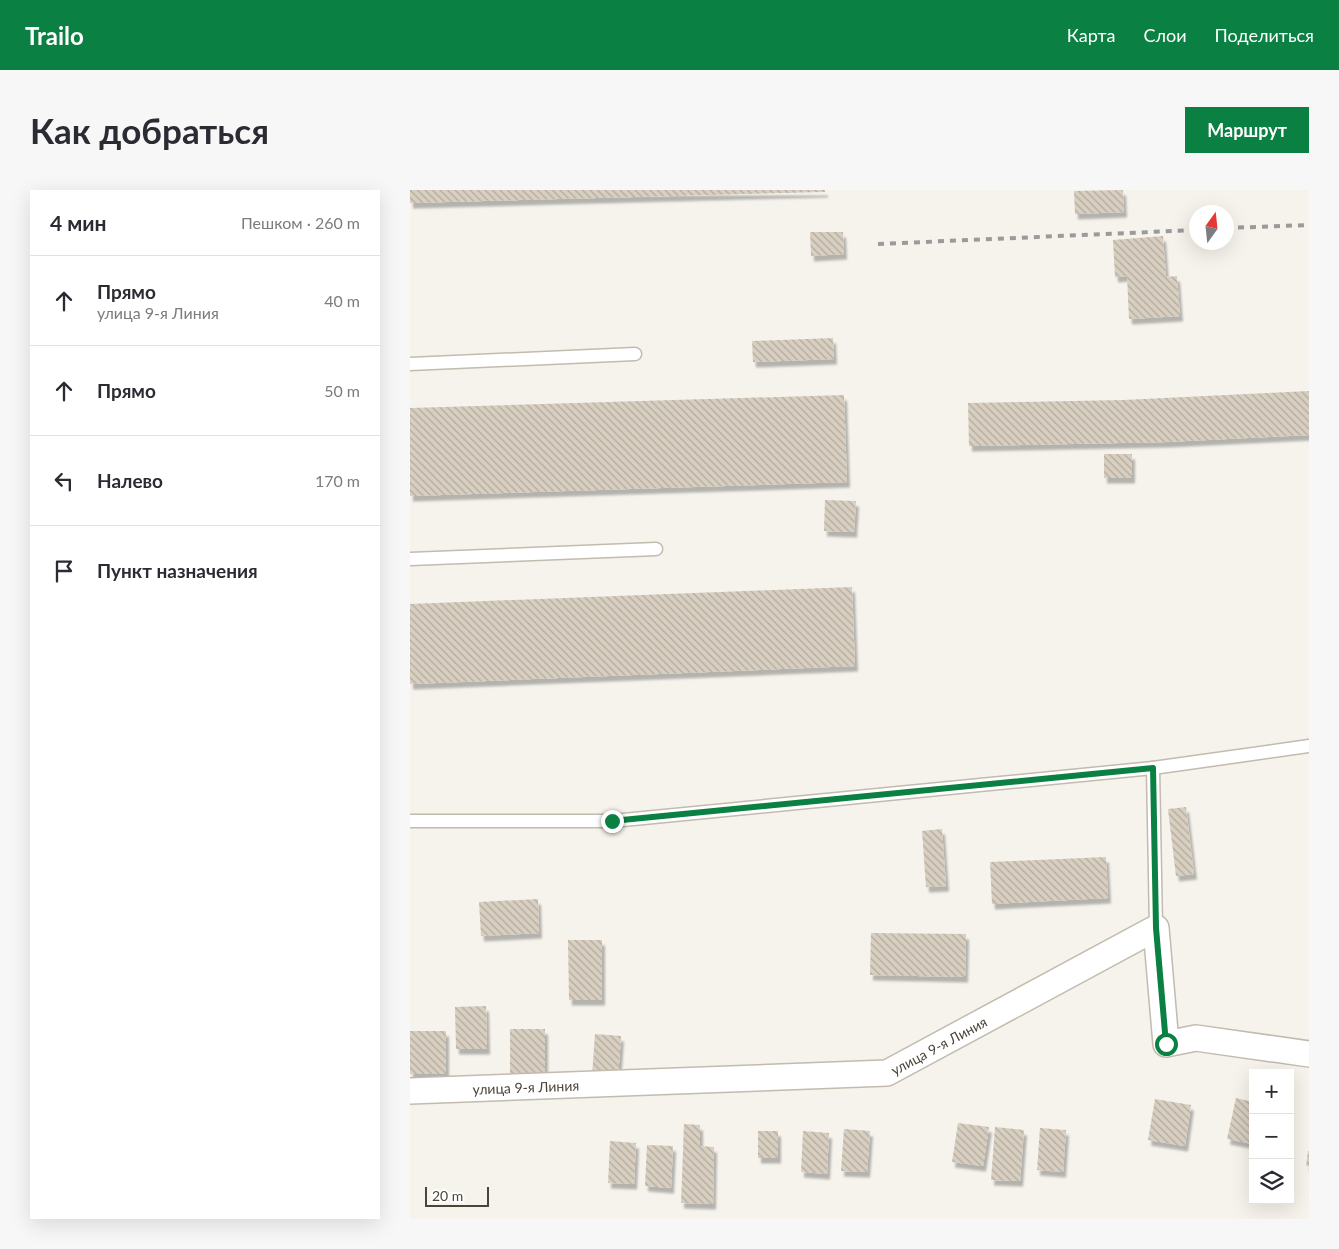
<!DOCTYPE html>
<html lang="ru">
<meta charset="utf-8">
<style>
:root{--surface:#fff;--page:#f7f7f7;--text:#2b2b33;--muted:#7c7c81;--line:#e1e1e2;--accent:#0b8043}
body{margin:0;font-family:Lato,sans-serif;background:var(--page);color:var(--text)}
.controls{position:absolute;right:15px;bottom:15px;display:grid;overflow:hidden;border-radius:0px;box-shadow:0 5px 20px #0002}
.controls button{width:45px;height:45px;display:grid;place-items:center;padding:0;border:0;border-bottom:1px solid var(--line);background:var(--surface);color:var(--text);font:25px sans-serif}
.compass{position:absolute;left:779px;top:15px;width:45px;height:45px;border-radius:50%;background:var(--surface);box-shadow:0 5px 20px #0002;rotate:15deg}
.scale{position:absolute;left:15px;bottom:12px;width:64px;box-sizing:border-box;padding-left:5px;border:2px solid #4b4439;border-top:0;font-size:14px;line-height:18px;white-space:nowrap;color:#4b4439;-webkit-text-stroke:4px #fff;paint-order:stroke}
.stop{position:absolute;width:15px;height:15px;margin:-11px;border:4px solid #0b8043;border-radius:50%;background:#fff}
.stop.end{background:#0b8043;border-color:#fff;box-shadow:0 1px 5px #0008}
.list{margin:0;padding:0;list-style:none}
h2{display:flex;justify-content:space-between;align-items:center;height:65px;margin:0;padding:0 20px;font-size:21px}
h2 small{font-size:16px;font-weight:400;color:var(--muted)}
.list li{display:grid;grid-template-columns:32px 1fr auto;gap:15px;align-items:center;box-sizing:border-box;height:90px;padding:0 20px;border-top:1px solid var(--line)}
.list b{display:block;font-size:19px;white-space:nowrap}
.list p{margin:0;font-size:16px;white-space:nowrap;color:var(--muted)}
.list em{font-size:16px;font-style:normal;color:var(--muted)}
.icon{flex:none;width:28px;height:28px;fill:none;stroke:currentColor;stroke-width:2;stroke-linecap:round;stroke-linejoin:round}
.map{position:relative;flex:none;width:899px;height:1029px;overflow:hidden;border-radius:0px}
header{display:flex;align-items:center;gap:30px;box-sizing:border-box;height:70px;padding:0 25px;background:var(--accent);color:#fff}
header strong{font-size:24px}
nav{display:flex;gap:28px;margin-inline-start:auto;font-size:18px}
.intro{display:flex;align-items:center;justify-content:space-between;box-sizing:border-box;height:120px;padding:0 30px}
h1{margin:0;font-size:35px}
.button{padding:12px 22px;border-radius:0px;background:var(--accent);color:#fff;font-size:18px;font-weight:700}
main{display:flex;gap:30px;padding:0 30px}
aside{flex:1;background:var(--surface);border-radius:0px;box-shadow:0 5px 20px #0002}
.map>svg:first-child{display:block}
.building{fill:url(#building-back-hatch);filter:url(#shadow)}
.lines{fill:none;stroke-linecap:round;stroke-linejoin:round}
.lane-casing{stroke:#c2bbae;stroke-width:15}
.street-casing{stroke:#c2bbae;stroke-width:28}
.lane{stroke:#fff;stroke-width:12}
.street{stroke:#fff;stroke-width:25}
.rail{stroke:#9a9a9a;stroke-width:4;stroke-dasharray:6 6;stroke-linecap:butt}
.route{stroke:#0b8043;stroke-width:6}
.labels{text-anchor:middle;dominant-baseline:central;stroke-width:4;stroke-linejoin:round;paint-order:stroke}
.street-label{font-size:14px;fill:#4b4439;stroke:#fff}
</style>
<header>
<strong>Trailo</strong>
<nav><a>Карта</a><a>Слои</a><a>Поделиться</a></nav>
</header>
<div class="intro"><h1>Как добраться</h1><a class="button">Маршрут</a></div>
<main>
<aside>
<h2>4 мин<small>Пешком · 260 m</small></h2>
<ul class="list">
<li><svg class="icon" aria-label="ahead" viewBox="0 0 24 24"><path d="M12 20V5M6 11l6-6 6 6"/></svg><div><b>Прямо</b><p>улица 9-я Линия</p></div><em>40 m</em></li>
<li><svg class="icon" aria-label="ahead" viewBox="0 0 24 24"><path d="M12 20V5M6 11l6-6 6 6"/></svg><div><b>Прямо</b></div><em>50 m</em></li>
<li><svg class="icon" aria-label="left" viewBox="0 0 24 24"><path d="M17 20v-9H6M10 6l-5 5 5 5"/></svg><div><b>Налево</b></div><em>170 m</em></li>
<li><svg class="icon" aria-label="arrive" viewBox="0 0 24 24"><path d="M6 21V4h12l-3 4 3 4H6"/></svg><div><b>Пункт назначения</b></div></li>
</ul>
</aside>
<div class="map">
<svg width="899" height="1029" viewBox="0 0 899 1029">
<defs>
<pattern id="building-back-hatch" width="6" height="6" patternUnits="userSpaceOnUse" patternTransform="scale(1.25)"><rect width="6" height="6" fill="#d8cfc1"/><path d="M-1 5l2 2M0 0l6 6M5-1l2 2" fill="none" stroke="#b1aa9e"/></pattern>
<filter id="shadow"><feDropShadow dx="3" dy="5.5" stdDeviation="1" flood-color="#0004"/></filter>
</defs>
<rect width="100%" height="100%" fill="#f6f3ec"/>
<!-- building -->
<g class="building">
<polygon points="0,0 415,0 415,2 0,13"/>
<polygon points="713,0 714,22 665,24 664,1"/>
<polygon points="400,42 433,42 434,64 401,66"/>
<polygon points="753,46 756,87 767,86 770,126 719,129 717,86 705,87 703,50"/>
<polygon points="423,148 424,169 343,172 342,151"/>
<polygon points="899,201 899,245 756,252 559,256 558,213 713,210"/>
<polygon points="434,205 437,292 0,306 0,218"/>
<rect x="694" y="264" width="28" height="24"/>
<polygon points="415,310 446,311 444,342 414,341"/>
<polygon points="442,397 445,476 0,494 0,414"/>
<polygon points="776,617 784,684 766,686 758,619"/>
<polygon points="532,639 536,696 516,697 512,641"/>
<polygon points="696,667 698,708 582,714 580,672"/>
<polygon points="128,709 129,743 71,746 69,712"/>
<polygon points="461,743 556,744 555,787 460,785"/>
<polygon points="158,750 192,750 192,810 159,810"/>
<polygon points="76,816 77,859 46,859 45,817"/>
<rect x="100" y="839" width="35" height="45"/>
<rect x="0" y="841" width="36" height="43"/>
<polygon points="185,844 211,846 208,887 182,886"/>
<polygon points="826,908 843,912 842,954 817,949"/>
<polygon points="745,909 781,915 775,956 738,950"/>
<polygon points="548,933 579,937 573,976 542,972"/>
<polygon points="274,934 290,935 290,956 304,957 303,1014 271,1013"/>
<polygon points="585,937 614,940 610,991 581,990"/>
<polygon points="630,938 656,940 653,982 627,980"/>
<polygon points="434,939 460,941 457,982 431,981"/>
<rect x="348" y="941" width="20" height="27"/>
<polygon points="393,941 419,943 417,984 391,982"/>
<polygon points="200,951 226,953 224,994 198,993"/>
<polygon points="237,955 263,956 261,998 235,996"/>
<polygon points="898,961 899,961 899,976 896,976"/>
</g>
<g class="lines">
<!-- lane casing -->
<g class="lane-casing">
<g id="lane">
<polyline points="0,174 225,164"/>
<polyline points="0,369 246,359"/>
<polyline points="0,631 203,631 743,578"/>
<polyline points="746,738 743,578 899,556"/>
</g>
</g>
<!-- street casing -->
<g class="street-casing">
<g id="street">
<path id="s1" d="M0,901L477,883L746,738L756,854L786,848L899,864"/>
</g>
</g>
<!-- lane -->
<use href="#lane" class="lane"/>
<!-- street -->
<use href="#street" class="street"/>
<!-- rail -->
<g class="rail">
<polyline points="816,38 899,35"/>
<polyline points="468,54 786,40"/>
</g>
</g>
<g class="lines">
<!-- route -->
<polyline class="route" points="202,631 743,578 746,738 756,854"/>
</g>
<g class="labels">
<!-- street labels -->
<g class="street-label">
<text stroke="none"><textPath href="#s1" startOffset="536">улица 9-я Линия</textPath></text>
<text stroke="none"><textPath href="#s1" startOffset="116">улица 9-я Линия</textPath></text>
</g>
</g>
</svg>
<div class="controls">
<button>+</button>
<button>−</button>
<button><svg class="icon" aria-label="layers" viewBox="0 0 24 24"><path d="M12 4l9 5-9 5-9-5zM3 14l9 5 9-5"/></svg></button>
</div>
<svg class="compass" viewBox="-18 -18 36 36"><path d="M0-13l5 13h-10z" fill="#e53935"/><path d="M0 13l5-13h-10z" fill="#7c7c81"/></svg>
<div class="scale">20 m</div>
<div class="stop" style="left:756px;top:854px"></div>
<div class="stop end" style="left:202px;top:631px"></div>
</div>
</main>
